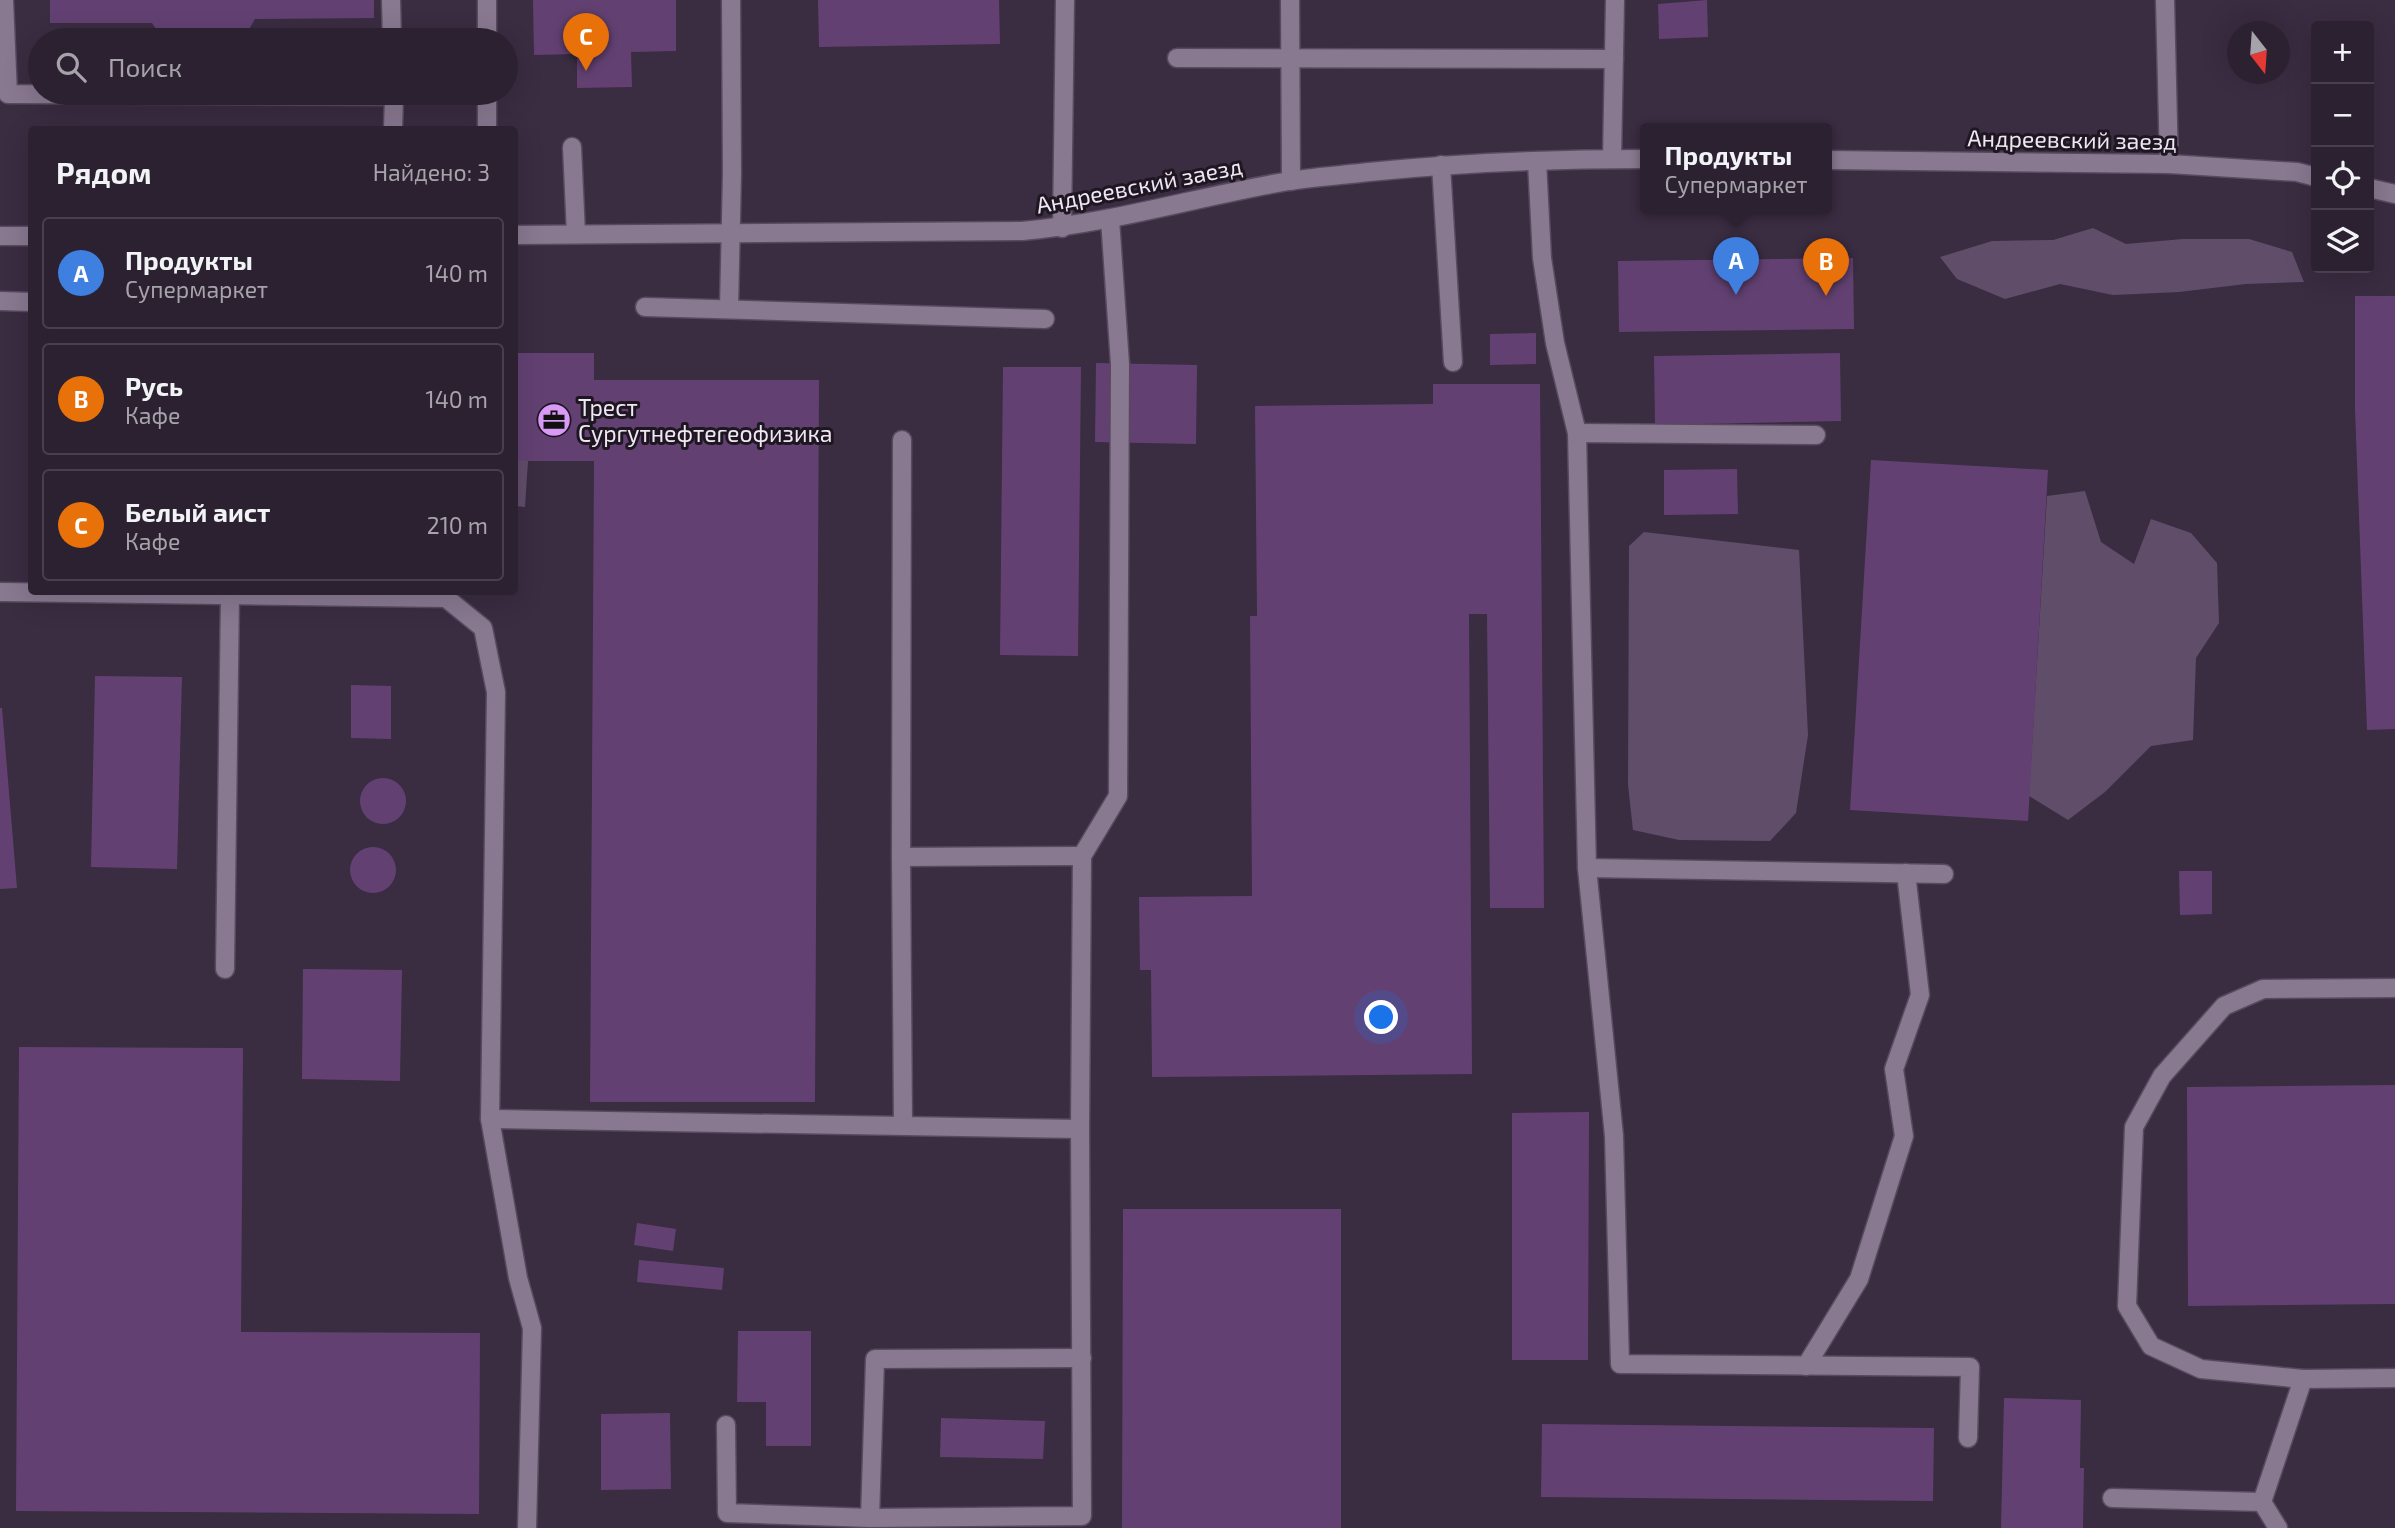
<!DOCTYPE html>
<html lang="ru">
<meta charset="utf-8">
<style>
:root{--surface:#2c2131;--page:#382e3d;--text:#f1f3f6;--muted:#a6a3ab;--line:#483e4d;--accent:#bca0f2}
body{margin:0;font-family:"Exo 2",sans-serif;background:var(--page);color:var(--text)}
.controls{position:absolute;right:21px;top:21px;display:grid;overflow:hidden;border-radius:7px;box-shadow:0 7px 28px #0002}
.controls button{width:63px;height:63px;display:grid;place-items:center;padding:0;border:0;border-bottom:2px solid var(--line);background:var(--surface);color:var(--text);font:35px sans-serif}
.compass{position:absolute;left:2227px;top:21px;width:63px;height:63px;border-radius:50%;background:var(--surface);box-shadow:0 7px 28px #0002;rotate:163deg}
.you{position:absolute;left:1382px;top:1018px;width:24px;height:24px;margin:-18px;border:5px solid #fff;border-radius:50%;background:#1a73e8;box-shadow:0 0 0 10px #1a73e833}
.badge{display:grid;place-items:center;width:46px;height:46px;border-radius:50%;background:var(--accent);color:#fff;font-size:23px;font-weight:700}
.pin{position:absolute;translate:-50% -58px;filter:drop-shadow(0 2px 4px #0008)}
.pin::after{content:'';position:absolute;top:37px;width:24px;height:21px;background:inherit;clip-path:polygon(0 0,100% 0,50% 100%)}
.popup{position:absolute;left:1640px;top:123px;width:192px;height:91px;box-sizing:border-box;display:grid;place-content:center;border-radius:7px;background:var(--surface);filter:drop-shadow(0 2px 5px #0005);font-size:23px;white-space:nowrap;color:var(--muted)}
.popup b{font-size:26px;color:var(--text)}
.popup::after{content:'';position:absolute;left:50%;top:100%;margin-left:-14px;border:14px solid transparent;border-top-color:var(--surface)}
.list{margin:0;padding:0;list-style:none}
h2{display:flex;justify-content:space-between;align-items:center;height:91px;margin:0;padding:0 28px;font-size:30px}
h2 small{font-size:23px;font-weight:400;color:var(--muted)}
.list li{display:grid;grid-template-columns:46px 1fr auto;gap:21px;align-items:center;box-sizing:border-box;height:112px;margin:0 14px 14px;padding:0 14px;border:2px solid var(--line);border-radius:7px}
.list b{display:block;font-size:26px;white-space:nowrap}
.list p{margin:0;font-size:23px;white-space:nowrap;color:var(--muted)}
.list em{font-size:23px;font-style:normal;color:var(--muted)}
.icon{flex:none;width:38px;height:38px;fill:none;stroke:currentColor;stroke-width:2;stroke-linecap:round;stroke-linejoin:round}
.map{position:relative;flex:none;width:2395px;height:1528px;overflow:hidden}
.search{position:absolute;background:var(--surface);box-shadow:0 7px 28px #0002;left:28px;top:28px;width:490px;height:77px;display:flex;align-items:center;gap:18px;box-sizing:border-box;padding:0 24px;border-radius:38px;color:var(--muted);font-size:26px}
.panel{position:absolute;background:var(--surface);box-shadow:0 7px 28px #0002;left:28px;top:126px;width:490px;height:469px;border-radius:7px}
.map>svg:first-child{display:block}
.green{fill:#604d6a}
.building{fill:#624172}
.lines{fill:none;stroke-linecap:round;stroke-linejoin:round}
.minor-casing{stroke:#574a5e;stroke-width:21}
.minor{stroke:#887890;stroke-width:18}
.labels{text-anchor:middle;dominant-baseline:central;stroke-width:6;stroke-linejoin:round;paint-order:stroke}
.street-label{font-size:23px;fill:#f0e7f5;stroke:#1e1721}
.poi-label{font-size:23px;fill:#f0e7f5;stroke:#1e1721;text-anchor:start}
</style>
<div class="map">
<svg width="2395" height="1528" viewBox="0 0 2395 1528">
<rect width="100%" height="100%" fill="#3a2c41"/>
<!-- green -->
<g class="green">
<polygon points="2093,228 2126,244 2183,239 2249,239 2292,252 2304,282 2246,284 2179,292 2113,295 2060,284 2005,299 1957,279 1940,257 1992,241 2053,240"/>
<polygon points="515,461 528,461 525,507 515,506"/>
<polygon points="2085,491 2101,542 2134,564 2151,519 2191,533 2217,563 2219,623 2196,658 2193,740 2151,746 2105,792 2068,820 2029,796 2047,496"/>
<polygon points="1644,532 1799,550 1808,735 1796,813 1770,841 1679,840 1633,830 1628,785 1629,546"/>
</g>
<!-- building -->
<g class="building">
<polygon points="50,0 374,0 374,18 255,19 245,36 240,40 164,40 152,23 50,23"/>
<polygon points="533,0 676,0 676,51 631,52 632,87 577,88 577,54 534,55"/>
<polygon points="818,0 999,0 1000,44 819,47"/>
<polygon points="1707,0 1708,37 1659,39 1658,4"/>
<polygon points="1853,258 1854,329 1619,332 1618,261"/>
<polygon points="2355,296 2395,296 2395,729 2367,730 2355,409"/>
<polygon points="1536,333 1536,364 1490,365 1490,334"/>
<polygon points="514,353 594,353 594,380 819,380 815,1102 590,1102 594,461 514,461"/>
<polygon points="1840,353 1841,421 1655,425 1654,356"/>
<polygon points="1096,363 1197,365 1196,444 1095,442"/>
<polygon points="1003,367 1081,367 1078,656 1000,655"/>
<polygon points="1433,384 1540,384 1544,908 1490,908 1487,614 1469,614 1472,1074 1152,1077 1151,970 1140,970 1139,897 1252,896 1250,616 1257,616 1255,406 1433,404"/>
<polygon points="1871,460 2048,470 2028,821 1850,810"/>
<polygon points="1737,469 1738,514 1664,515 1664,470"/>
<polygon points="95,676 182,677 177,869 91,867"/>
<polygon points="351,685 391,686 391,739 351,738"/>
<polygon points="0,708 2,708 17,888 0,889"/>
<circle cx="383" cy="801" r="23"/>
<circle cx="373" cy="870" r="23"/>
<polygon points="2179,871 2212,871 2212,914 2180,915"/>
<polygon points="303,969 402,970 400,1081 302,1079"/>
<polygon points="19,1047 243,1048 241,1332 480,1333 479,1514 16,1511"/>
<polygon points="2395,1085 2395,1304 2188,1306 2187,1087"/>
<polygon points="1589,1112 1588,1360 1512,1360 1512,1113"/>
<polygon points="1123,1209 1341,1209 1341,1528 1122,1528"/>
<polygon points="637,1223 676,1229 673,1251 634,1245"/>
<polygon points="639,1260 724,1268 722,1290 637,1282"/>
<polygon points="738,1331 811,1331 811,1446 766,1446 766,1402 737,1402"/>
<polygon points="2004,1398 2081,1400 2080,1468 2084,1468 2083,1528 2001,1528"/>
<polygon points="670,1413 671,1489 601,1490 601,1414"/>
<polygon points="941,1418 1045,1421 1043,1459 940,1457"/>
<polygon points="1542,1424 1934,1428 1933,1501 1541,1497"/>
</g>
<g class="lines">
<!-- minor casing -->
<g class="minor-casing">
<g id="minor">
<polyline points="4,0 8,94 394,96 393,130"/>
<polyline points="391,0 392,40"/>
<polyline points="1290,0 1291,181"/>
<polyline points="2165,0 2169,164"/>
<polyline points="487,40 487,0"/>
<polyline points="1177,58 1614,59"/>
<polyline points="487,130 487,93"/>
<polyline points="572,147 576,234"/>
<polyline points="1612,159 1615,0"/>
<polyline points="1827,160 2169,164 2297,172 2316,177"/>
<polyline points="1537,161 1542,258 1555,343 1577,433 1587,868 1614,1136 1620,1364 1970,1367 1968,1438"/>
<polyline points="1441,165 1453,362"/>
<polyline points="2369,188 2395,194"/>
<polyline points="1062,228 1065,0"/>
<path d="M514,235L1022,231C1113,223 1200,196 1289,181C1315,177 1342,175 1369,172C1460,163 1553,159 1645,159"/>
<polyline points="0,236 32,236"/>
<polyline points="0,301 32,302"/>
<polyline points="645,307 1045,319"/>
<polyline points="729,309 732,173 731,0"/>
<polyline points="1577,433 1816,435"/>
<polyline points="902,440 901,857 903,1125"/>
<polyline points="0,592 446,598 483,628 496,692 490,1119 518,1278 532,1328 527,1528"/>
<polyline points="901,857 1082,856"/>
<polyline points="1587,868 1944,874"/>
<polyline points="225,969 230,595"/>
<polyline points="490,1119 1080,1129"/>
<polyline points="1806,1366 1859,1279 1904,1136 1894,1069 1920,995 1906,873"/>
<polyline points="2303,1379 2201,1369 2151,1346 2127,1306 2134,1127 2162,1076 2224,1006 2263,989 2395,988"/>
<polyline points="726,1425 727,1513 870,1518 1082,1516 1080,1129 1082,856 1118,796 1120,364 1110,219"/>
<polyline points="2112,1498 2262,1502 2303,1379 2395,1378"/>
<polyline points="2262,1502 2278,1528"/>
<polyline points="870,1518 875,1359 1082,1358"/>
</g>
</g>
<!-- minor -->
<use href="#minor" class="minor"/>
</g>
<!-- icons -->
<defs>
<g id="office-disc" transform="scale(1.75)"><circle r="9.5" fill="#d99af7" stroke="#1e1721"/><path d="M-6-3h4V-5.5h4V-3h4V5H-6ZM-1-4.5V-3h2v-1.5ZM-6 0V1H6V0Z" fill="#111"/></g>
</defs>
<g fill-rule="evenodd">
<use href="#office-disc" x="554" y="420"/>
</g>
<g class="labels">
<!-- street labels -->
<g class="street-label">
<text transform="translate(2072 139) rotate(1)">Андреевский заезд</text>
<text transform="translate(1139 185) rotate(-11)">Андреевский заезд</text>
</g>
<!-- poi labels -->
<g class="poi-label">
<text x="578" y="407">Трест<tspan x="578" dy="26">Сургутнефтегеофизика</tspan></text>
</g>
</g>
</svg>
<div class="controls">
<button>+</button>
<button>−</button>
<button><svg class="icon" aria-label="locate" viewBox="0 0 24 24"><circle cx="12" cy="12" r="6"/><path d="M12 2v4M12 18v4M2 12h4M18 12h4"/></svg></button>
<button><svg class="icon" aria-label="layers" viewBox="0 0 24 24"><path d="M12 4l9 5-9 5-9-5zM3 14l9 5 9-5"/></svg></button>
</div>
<svg class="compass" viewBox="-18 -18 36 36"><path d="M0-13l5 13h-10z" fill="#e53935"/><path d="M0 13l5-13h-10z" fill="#a6a3ab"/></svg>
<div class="you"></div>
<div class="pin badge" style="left:1736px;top:295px;background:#3f7fe0">A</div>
<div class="popup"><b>Продукты</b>Супермаркет</div>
<div class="pin badge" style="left:1826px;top:296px;background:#e8710a">B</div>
<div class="pin badge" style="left:586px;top:71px;background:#e8710a">C</div>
<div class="search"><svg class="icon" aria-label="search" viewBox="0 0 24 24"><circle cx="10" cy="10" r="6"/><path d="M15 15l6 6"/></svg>Поиск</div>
<section class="panel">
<h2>Рядом<small>Найдено: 3</small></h2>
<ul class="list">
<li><span class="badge" style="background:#3f7fe0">A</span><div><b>Продукты</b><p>Супермаркет</p></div><em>140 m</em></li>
<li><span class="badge" style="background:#e8710a">B</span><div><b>Русь</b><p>Кафе</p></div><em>140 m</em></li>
<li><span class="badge" style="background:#e8710a">C</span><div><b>Белый аист</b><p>Кафе</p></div><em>210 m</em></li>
</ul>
</section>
</div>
